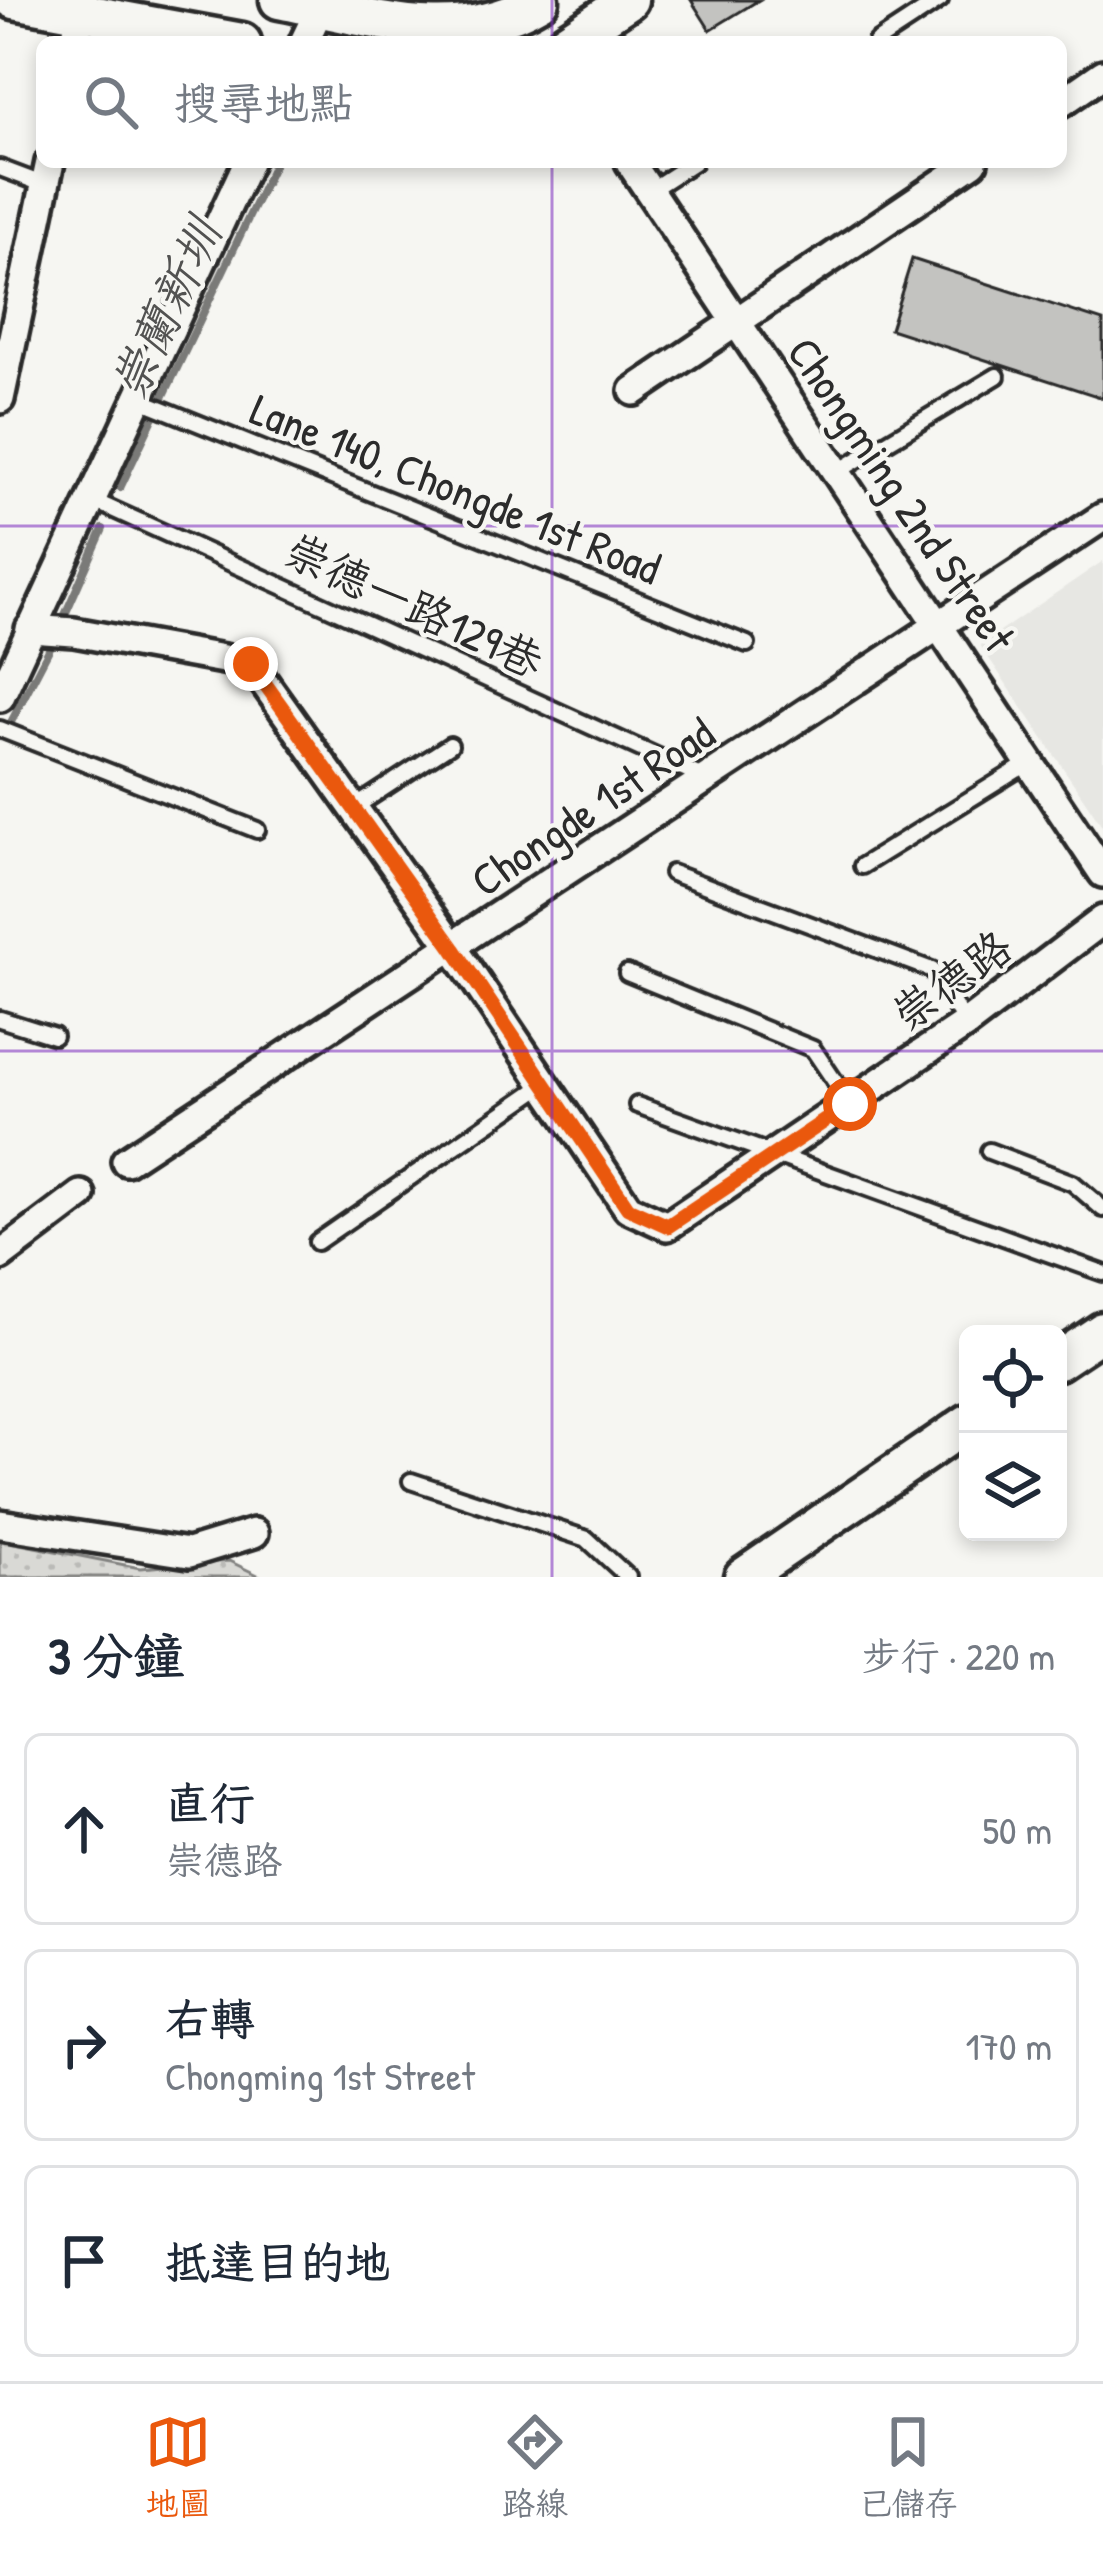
<!DOCTYPE html>
<html lang="zh-TW">
<meta charset="utf-8">
<style>
:root{--surface:#fff;--page:#f6f6f7;--text:#1f2937;--muted:#747a83;--line:#e0e1e3;--accent:#ea580c}
body{margin:0;font-family:"Patrick Hand","LXGW WenKai TC",sans-serif;background:var(--page);color:var(--text)}
.controls{position:absolute;right:36px;bottom:36px;display:grid;overflow:hidden;border-radius:18px;box-shadow:0 6px 18px #0003}
.controls button{width:108px;height:108px;display:grid;place-items:center;padding:0;border:0;border-bottom:3px solid var(--line);background:var(--surface);color:var(--text);font:60px sans-serif}
.stop{position:absolute;width:36px;height:36px;margin:-27px;border:9px solid #ea580c;border-radius:50%;background:#fff}
.stop.end{background:#ea580c;border-color:#fff;box-shadow:0 3px 12px #0008}
.list{margin:0;padding:0;list-style:none}
h2{display:flex;justify-content:space-between;align-items:center;height:156px;margin:0;padding:0 48px;font-size:51px}
h2 small{font-size:39px;font-weight:400;color:var(--muted)}
.list li{display:grid;grid-template-columns:78px 1fr auto;gap:36px;align-items:center;box-sizing:border-box;height:192px;margin:0 24px 24px;padding:0 24px;border:3px solid var(--line);border-radius:18px}
.list b{display:block;font-size:45px;white-space:nowrap}
.list p{margin:0;font-size:39px;white-space:nowrap;color:var(--muted)}
.list em{font-size:39px;font-style:normal;color:var(--muted)}
.icon{flex:none;width:66px;height:66px;fill:none;stroke:currentColor;stroke-width:2;stroke-linecap:round;stroke-linejoin:round}
.map{position:relative;flex:none;width:1103px;height:1577px;overflow:hidden}
.search{position:absolute;background:var(--surface);box-shadow:0 6px 18px #0003;left:36px;right:36px;top:36px;height:132px;display:flex;align-items:center;gap:30px;box-sizing:border-box;padding:0 42px;border-radius:18px;color:var(--muted);font-size:45px}
.sheet{height:804px;background:var(--surface)}
nav{display:flex;justify-content:space-around;align-items:center;box-sizing:border-box;height:168px;border-top:3px solid var(--line);background:var(--surface);font-size:33px;color:var(--muted)}
nav a{display:grid;justify-items:center;gap:6px}
nav .on{color:var(--accent)}
.map>svg:first-child{display:block}
.built{fill:#e7e7e3}
.park{fill:url(#park-dots);stroke:#828280;stroke-width:3}
.lines{fill:none;stroke-linecap:round;stroke-linejoin:round}
.stream{stroke:#7a7a78;stroke-width:8}
.building{fill:#c3c3c0;stroke:#2b2b2b;stroke-width:3}
.lane-casing{stroke:#2b2b2b;stroke-width:22}
.street-casing{stroke:#2b2b2b;stroke-width:36}
.secondary-casing{stroke:#2b2b2b;stroke-width:45}
.lane{stroke:#f6f6f2;stroke-width:14}
.street{stroke:#f6f6f2;stroke-width:27}
.secondary{stroke:#f6f6f2;stroke-width:36}
.route{stroke:#ea580c;stroke-width:15}
.grid{fill:none;stroke:#7b2cbf;stroke-width:3;stroke-opacity:0.55}
.labels{text-anchor:middle;dominant-baseline:central;stroke-width:9;stroke-linejoin:round;paint-order:stroke}
.street-label{font-size:45px;fill:#2b2b2b;stroke:#f6f6f2}
.water-label{font-size:48px;font-style:italic;fill:#525251;stroke:#f6f6f2}
</style>
<div class="map">
<svg width="1103" height="1577" viewBox="0 0 1103 1577">
<defs>
<pattern id="park-dots" width="8" height="8" patternUnits="userSpaceOnUse" patternTransform="scale(3)"><rect width="8" height="8" fill="#d9d9d5"/><path d="M2 2h.1M6 6h.1" fill="none" stroke="#babab7" stroke-width="1.8" stroke-linecap="round"/></pattern>
</defs>
<rect width="100%" height="100%" fill="#f6f6f2"/>
<filter id="ink" filterUnits="userSpaceOnUse"><feTurbulence type="fractalNoise" baseFrequency=".00833" numOctaves="2"/><feDisplacementMap in="SourceGraphic" scale="24" xChannelSelector="R" yChannelSelector="G"/><feConvolveMatrix kernelMatrix="1 2 1 2 8 2 1 2 1" color-interpolation-filters="sRGB"/></filter>
<g filter="url(#ink)">
<!-- built -->
<polygon class="built" points="1103,561 1103,827 980,645"/>
<!-- park -->
<polygon class="park" points="0,1540 140,1568 229,1561 262,1577 0,1577"/>
<g class="lines">
<!-- stream -->
<g class="stream">
<polyline points="333,42 342,23"/>
<polyline points="120,488 275,162"/>
<polyline points="60,626 103,529"/>
<polyline points="9,726 54,640"/>
</g>
</g>
<!-- building -->
<g class="building">
<polygon points="691,0 759,0 710,30"/>
<polygon points="912,259 1103,321 1103,398 890,329"/>
</g>
<g class="lines">
<!-- lane casing -->
<g class="lane-casing">
<g id="lane">
<polyline points="876,42 940,0"/>
<polyline points="0,168 45,185"/>
<polyline points="649,191 694,162"/>
<polyline points="138,399 747,644"/>
<polyline points="837,472 997,376"/>
<polyline points="90,499 707,779"/>
<polyline points="0,729 257,830"/>
<polyline points="355,807 450,745"/>
<polyline points="862,866 1030,762"/>
<polyline points="672,873 932,970 966,1024"/>
<polyline points="627,973 813,1049 850,1104"/>
<polyline points="0,1019 54,1036"/>
<polyline points="637,1105 1103,1273"/>
<polyline points="989,1151 1073,1183 1103,1209"/>
<polyline points="317,1242 545,1084"/>
<polyline points="411,1481 587,1539 628,1577"/>
</g>
</g>
<!-- street casing -->
<g class="street-casing">
<g id="street">
<polyline points="75,42 83,0"/>
<polyline points="304,42 324,0"/>
<polyline points="1061,103 1103,74"/>
<polyline points="630,162 1103,873"/>
<polyline points="634,391 973,162"/>
<polyline points="0,399 50,162"/>
<polyline points="30,629 74,632 251,664 454,949 628,1208 667,1226 966,1024 1103,920"/>
<polyline points="0,697 248,162"/>
<polyline points="126,1161 1103,517"/>
<polyline points="0,1256 81,1195"/>
<polyline points="0,1524 189,1553 254,1533"/>
</g>
</g>
<!-- secondary casing -->
<g class="secondary-casing">
<g id="secondary">
<polyline points="14,0 242,42"/>
<path d="M279,0C369,17 457,50 540,0"/>
<polyline points="566,42 629,0"/>
<polyline points="1058,1361 1103,1331"/>
<polyline points="743,1577 968,1423"/>
</g>
</g>
<!-- lane -->
<use href="#lane" class="lane"/>
<!-- street -->
<use href="#street" class="street"/>
<!-- secondary -->
<use href="#secondary" class="secondary"/>
</g>
</g>
<g class="lines" filter="url(#ink)">
<!-- route -->
<polyline class="route" points="251,664 454,949 628,1208 668,1226 850,1104"/>
</g>
<!-- grid -->
<path class="grid" d="M552,0V42M552,162V1577M0,526H1103M0,1051H1103"/>
<g class="labels">
<!-- street labels -->
<g class="street-label">
<text transform="translate(456 488) rotate(22)">Lane 140, Chongde 1st Road</text>
<text transform="translate(902 494) rotate(56)">Chongming 2nd Street</text>
<text transform="translate(414 605) rotate(25)">崇德一路129巷</text>
<text transform="translate(592 806) rotate(-34)">Chongde 1st Road</text>
<text transform="translate(951 980) rotate(-36)">崇德路</text>
</g>
<!-- water labels -->
<g class="water-label">
<text transform="translate(165 309) rotate(-65)">崇蘭新圳</text>
</g>
</g>
</svg>
<div class="controls">
<button><svg class="icon" aria-label="locate" viewBox="0 0 24 24"><circle cx="12" cy="12" r="6"/><path d="M12 2v4M12 18v4M2 12h4M18 12h4"/></svg></button>
<button><svg class="icon" aria-label="layers" viewBox="0 0 24 24"><path d="M12 4l9 5-9 5-9-5zM3 14l9 5 9-5"/></svg></button>
</div>
<div class="stop" style="left:850px;top:1104px"></div>
<div class="stop end" style="left:251px;top:664px"></div>
<div class="search"><svg class="icon" aria-label="search" viewBox="0 0 24 24"><circle cx="10" cy="10" r="6"/><path d="M15 15l6 6"/></svg>搜尋地點</div>
</div>
<section class="sheet">
<h2>3 分鐘<small>步行 · 220 m</small></h2>
<ul class="list">
<li><svg class="icon" aria-label="ahead" viewBox="0 0 24 24"><path d="M12 20V5M6 11l6-6 6 6"/></svg><div><b>直行</b><p>崇德路</p></div><em>50 m</em></li>
<li><svg class="icon" aria-label="right" viewBox="0 0 24 24"><path d="M7 20v-9h11M14 6l5 5-5 5"/></svg><div><b>右轉</b><p>Chongming 1st Street</p></div><em>170 m</em></li>
<li><svg class="icon" aria-label="arrive" viewBox="0 0 24 24"><path d="M6 21V4h12l-3 4 3 4H6"/></svg><div><b>抵達目的地</b></div></li>
</ul>
</section>
<nav>
<a class="on"><svg class="icon" aria-label="map" viewBox="0 0 24 24"><path d="M3 6l6-2 6 2 6-2v14l-6 2-6-2-6 2zM9 4v14M15 6v14"/></svg>地圖</a>
<a><svg class="icon" aria-label="directions" viewBox="0 0 24 24"><path d="M12 3l9 9-9 9-9-9zM9 14v-3h6M13 9l2 2-2 2"/></svg>路線</a>
<a><svg class="icon" aria-label="saved" viewBox="0 0 24 24"><path d="M7 4h10v16l-5-4-5 4z"/></svg>已儲存</a>
</nav>
